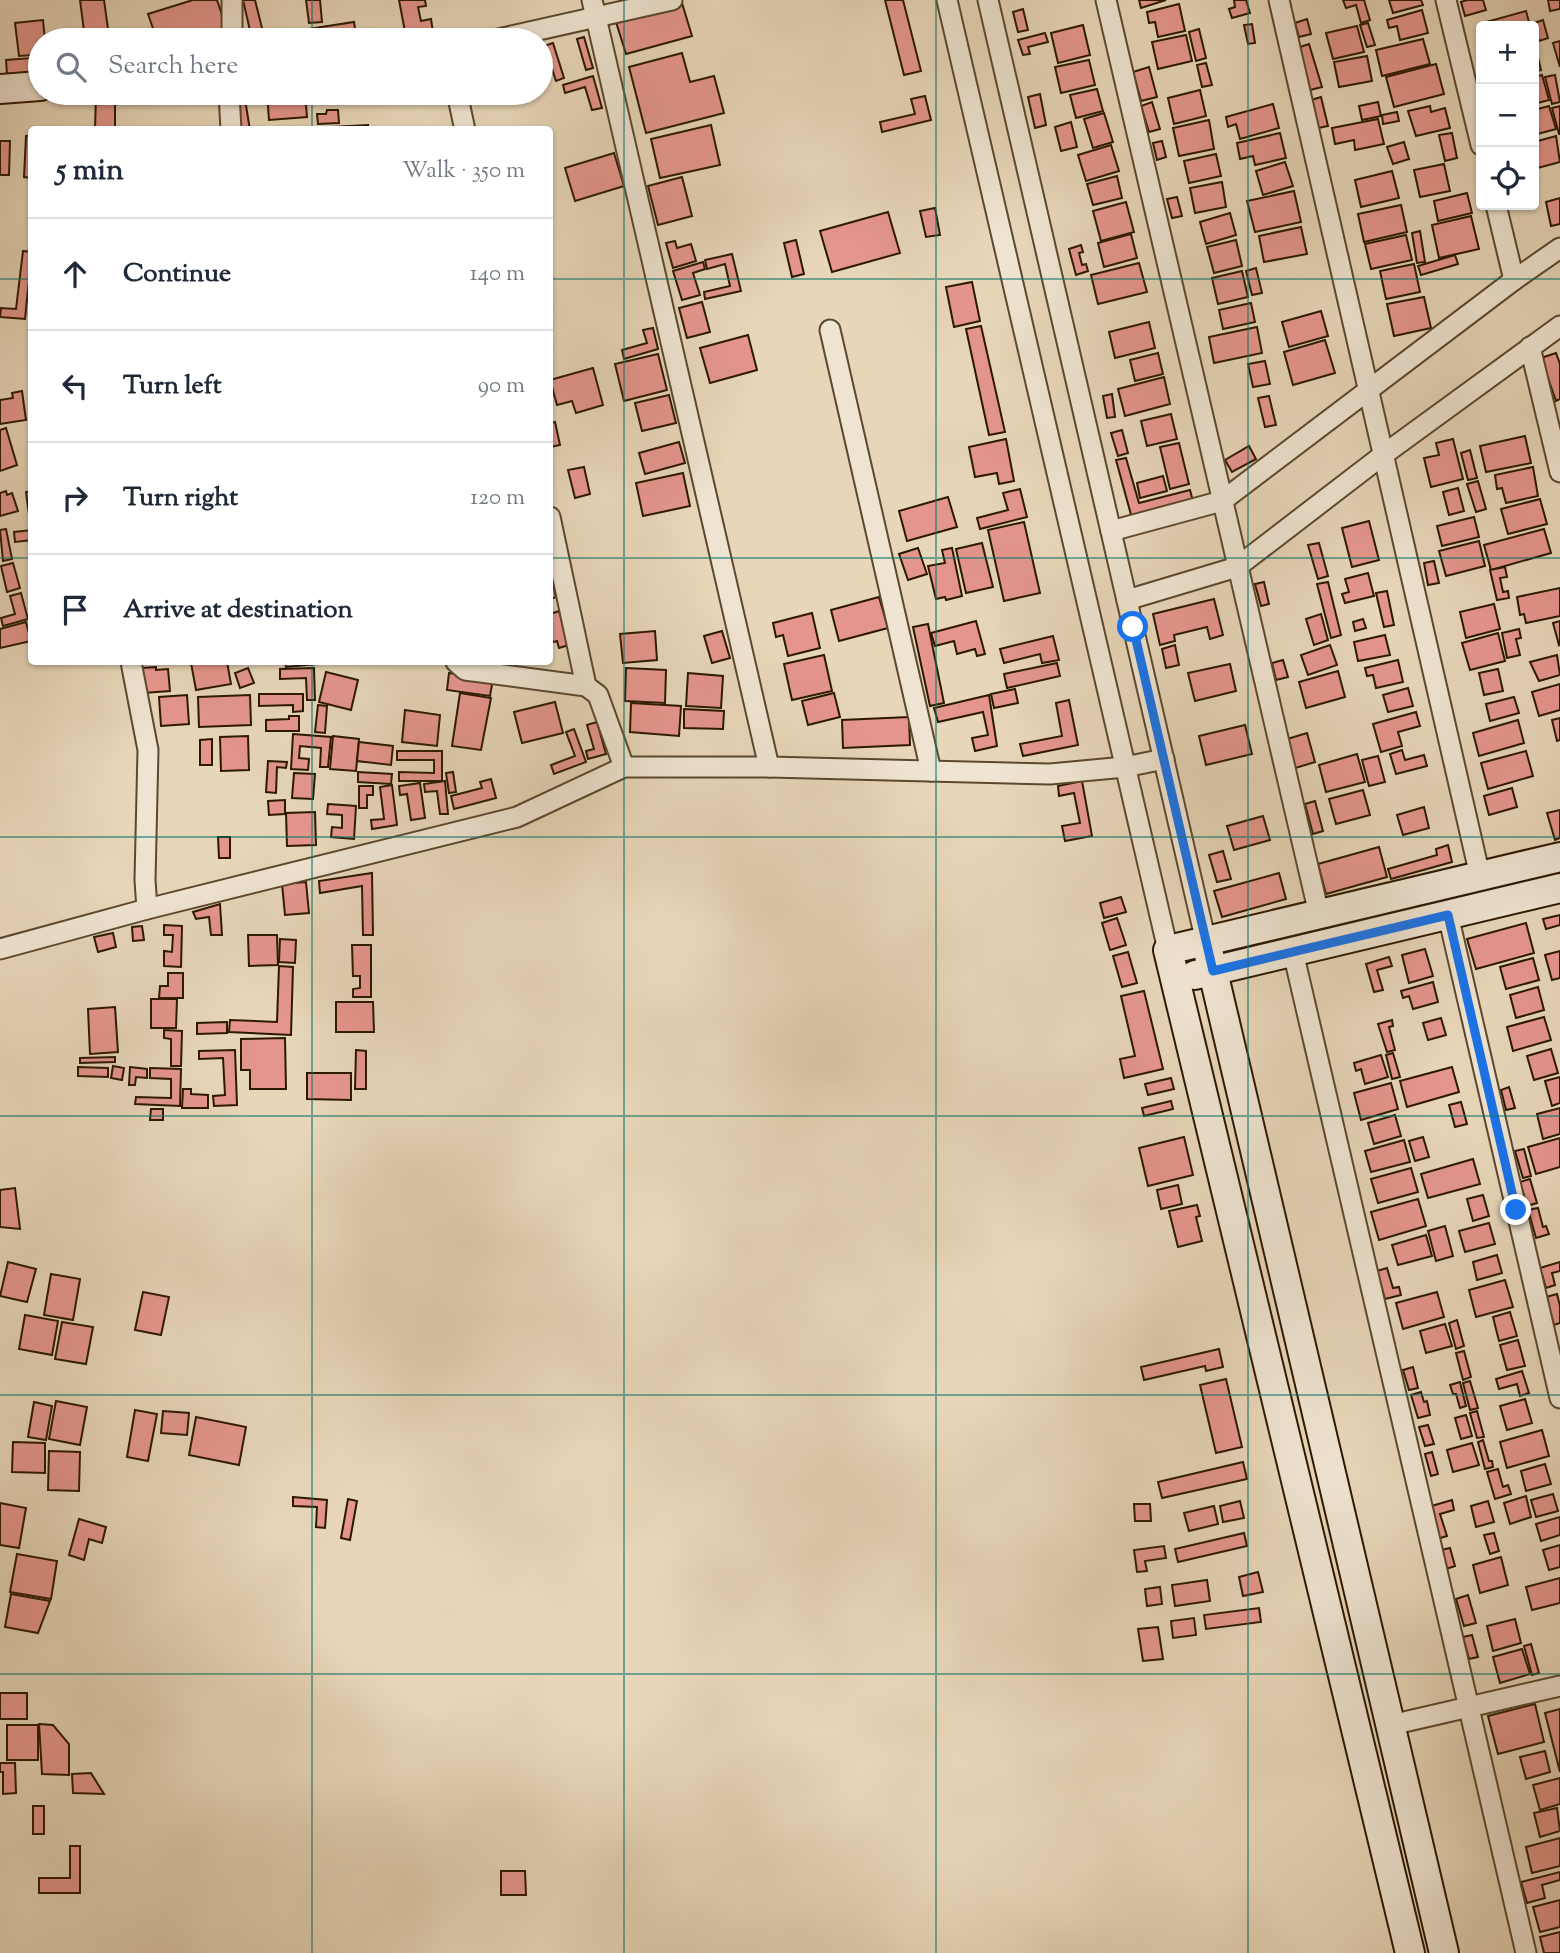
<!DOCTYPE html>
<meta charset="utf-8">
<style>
:root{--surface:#fff;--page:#f2f2f3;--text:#1f2937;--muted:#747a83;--line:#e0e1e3}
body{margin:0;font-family:"Sorts Mill Goudy",serif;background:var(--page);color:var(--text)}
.controls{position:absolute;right:21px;top:21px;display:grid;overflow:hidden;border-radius:7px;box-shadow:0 2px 5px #0004}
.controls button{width:63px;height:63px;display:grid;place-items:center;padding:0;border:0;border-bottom:2px solid var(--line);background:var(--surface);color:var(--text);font:35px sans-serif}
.stop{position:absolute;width:21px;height:21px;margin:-16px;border:5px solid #1a73e8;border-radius:50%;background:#fff}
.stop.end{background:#1a73e8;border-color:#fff;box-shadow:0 2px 7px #0008}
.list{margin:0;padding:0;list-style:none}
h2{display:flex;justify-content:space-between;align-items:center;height:91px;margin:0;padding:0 28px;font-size:30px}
h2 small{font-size:23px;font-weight:400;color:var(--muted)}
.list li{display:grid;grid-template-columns:46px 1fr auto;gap:21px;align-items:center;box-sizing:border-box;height:112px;padding:0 28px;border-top:2px solid var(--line)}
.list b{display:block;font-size:26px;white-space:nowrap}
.list em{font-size:23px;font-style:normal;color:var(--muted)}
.icon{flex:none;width:38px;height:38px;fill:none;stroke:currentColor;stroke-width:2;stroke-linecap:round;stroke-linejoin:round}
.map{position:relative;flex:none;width:1560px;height:1953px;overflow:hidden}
.search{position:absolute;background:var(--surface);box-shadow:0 2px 5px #0004;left:28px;top:28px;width:525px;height:77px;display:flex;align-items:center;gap:18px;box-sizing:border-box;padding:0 24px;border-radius:38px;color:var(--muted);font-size:26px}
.panel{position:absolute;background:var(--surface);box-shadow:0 2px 5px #0004;left:28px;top:126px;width:525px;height:539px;border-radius:7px}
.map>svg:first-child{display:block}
.building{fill:#e5968c;stroke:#2c1800;stroke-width:2}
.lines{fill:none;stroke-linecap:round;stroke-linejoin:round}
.street-casing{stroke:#5b482e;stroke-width:23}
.secondary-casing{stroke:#2c1800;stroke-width:32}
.street{stroke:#efe4d1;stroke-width:19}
.secondary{stroke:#efe4d1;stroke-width:28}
.route{stroke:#1a73e8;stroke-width:9}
.grid{fill:none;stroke:#0f766e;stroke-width:2;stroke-opacity:0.55}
</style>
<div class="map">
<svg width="1560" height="1953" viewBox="0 0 1560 1953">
<rect width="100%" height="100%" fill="#e7d6b8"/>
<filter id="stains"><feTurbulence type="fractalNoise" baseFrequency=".00286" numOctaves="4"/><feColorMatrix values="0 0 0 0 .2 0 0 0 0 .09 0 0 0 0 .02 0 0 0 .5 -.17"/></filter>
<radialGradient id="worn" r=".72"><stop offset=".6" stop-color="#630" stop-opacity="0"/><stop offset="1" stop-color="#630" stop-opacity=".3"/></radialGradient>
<!-- building -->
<g class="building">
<polygon points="80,0 104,0 109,36 85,39"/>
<polygon points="193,0 217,0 229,36 216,40 157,40 148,14"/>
<polygon points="243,0 255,0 263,32 251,35"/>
<polygon points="306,0 320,0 322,22 309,23"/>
<polygon points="399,0 425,0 426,6 418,7 421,21 431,19 433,32 406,37"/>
<polygon points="885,0 903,0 921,71 904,75"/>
<polygon points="1139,0 1166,0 1141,8"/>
<polygon points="1234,0 1246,0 1250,13 1232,18 1229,9 1235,7"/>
<polygon points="1343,0 1364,0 1370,20 1361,23 1356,5 1346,8"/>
<polygon points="1389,0 1421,0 1423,5 1393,13"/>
<polygon points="1467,0 1483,0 1486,10 1465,16 1461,2"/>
<polygon points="1548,0 1560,0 1560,9 1550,11"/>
<polygon points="682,3 692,36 626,54 616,22"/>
<polygon points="1179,4 1185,31 1158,37 1155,22 1149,23 1147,12"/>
<polygon points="1023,9 1028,30 1018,32 1013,12"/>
<polygon points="1422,10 1428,33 1400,40 1397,26 1389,28 1387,20"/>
<polygon points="1526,11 1530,26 1484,26 1483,23"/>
<polygon points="1307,19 1311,34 1299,37 1295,23"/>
<polygon points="43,20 45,40 40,40 40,70 36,70 34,55 19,56 15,23"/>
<polygon points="1543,20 1548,38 1539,41 1534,23"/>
<polygon points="354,22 357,40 352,40 351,33 290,40 289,32"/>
<polygon points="1368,23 1375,45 1367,47 1360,25"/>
<polygon points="1252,24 1255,43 1248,44 1244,25"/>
<polygon points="1083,25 1090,55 1058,63 1051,33"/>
<polygon points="1357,26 1364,52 1333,59 1326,33"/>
<polygon points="1199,29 1206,58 1196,61 1189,32"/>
<polygon points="82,32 83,40 50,40 50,36"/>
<polygon points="1045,33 1048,42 1028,47 1030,54 1023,55 1018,40"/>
<polygon points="1186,35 1192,61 1158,69 1152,42"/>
<polygon points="584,37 593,68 586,70 577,39"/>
<polygon points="1423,39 1430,64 1382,76 1376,50"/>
<polygon points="1560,41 1560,67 1553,43"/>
<polygon points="553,43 564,78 556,81 547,54 541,56 541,47"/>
<polygon points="1309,44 1322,87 1310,90 1297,48"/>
<polygon points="1536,49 1541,70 1534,72 1534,50"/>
<polygon points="682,53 690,82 714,76 724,113 646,133 629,67"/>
<polygon points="1367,56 1372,81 1339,87 1334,62"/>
<polygon points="32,58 33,72 7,74 6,60"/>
<polygon points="1089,60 1095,85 1061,93 1055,67"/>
<polygon points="1206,63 1212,85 1202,87 1197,65"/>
<polygon points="1436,64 1444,94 1394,107 1386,77"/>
<polygon points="1149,67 1157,97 1141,101 1133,72"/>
<polygon points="1542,75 1549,100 1534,104 1534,77"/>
<polygon points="1555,75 1560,102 1552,104 1545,77"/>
<polygon points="593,76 602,108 592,110 585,87 565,93 563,85"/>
<polygon points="1097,89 1103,111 1076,118 1070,95"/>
<polygon points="1200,90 1206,116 1174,124 1168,98"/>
<polygon points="96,93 115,93 115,130 95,130"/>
<polygon points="236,93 244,93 250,130 241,130"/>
<polygon points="267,93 305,93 307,117 269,120"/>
<polygon points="1040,94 1046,125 1035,128 1028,97"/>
<polygon points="925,96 931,120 882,132 880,122 915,114 911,99"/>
<polygon points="1321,97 1328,126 1318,128 1311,100"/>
<polygon points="1152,102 1160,129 1149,132 1141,106"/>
<polygon points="1378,102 1381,116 1362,120 1359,106"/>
<polygon points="1273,104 1279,128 1240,139 1236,124 1228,127 1226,117"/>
<polygon points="1430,106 1431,112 1445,108 1450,128 1416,136 1408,111"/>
<polygon points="1549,106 1556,129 1534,135 1534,110"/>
<polygon points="1560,106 1560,134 1559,134 1552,108"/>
<polygon points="327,110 338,110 339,123 318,124 317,114 326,114"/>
<polygon points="1397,112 1399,121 1383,124 1382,115"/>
<polygon points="1104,113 1113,142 1093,148 1084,119"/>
<polygon points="1378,119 1384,144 1355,150 1354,140 1335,144 1332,128"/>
<polygon points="1209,120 1214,149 1179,156 1173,128"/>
<polygon points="1071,122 1077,147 1061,151 1055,127"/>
<polygon points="368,125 368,130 332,130 332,127"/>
<polygon points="711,125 720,165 660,178 651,139"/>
<polygon points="1280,133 1286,158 1255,165 1253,156 1240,159 1237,143"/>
<polygon points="1452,133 1457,158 1445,161 1439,135"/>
<polygon points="26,136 32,136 32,178 24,177"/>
<polygon points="1556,136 1560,162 1534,169 1534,142"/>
<polygon points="0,141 10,141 9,175 0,175"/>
<polygon points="1162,141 1166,157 1157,160 1153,143"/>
<polygon points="1404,142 1409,159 1393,164 1387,147"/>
<polygon points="1111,145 1119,171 1086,181 1078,155"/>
<polygon points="614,153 624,186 575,201 565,168"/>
<polygon points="1216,154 1221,176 1189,183 1184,161"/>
<polygon points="1285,162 1293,186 1263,195 1256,171"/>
<polygon points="1444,164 1450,191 1420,197 1414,170"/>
<polygon points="1392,171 1399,198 1361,207 1355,180"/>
<polygon points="1117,176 1122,198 1093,205 1087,184"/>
<polygon points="682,177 692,216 658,225 648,186"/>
<polygon points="1222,182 1226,207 1195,213 1190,188"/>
<polygon points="1294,191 1301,222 1255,232 1247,201"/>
<polygon points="1467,193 1472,213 1438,221 1434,201"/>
<polygon points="1177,197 1182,216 1172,218 1167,199"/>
<polygon points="1560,198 1560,224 1551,226 1546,202"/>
<polygon points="1126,202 1134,232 1101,241 1093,211"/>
<polygon points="1401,205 1407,232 1364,242 1358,214"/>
<polygon points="935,208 940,235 926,237 920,211"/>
<polygon points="888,212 900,253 832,272 820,231"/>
<polygon points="1230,213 1236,235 1206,244 1200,222"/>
<polygon points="1471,216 1479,249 1439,258 1432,225"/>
<polygon points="1301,227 1307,254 1264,262 1259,236"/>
<polygon points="1420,231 1425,262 1417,263 1412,233"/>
<polygon points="1131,234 1137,258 1104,267 1098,243"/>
<polygon points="1406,235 1412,260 1371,269 1365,244"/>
<polygon points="796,240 804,274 792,277 784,243"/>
<polygon points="1236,240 1242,266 1214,273 1207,247"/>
<polygon points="675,241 677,248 691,244 696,261 673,268 666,243"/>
<polygon points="1081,245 1083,252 1079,253 1082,265 1086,264 1088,271 1076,275 1069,249"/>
<polygon points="23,251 32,252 25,319 0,317 1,308 16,309"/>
<polygon points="732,254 741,291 705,299 704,292 730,286 725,264 707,269 705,260"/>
<polygon points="1455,255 1458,264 1421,275 1418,266"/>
<polygon points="703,262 705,269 693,273 700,295 682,300 673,271"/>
<polygon points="1139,263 1147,292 1098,304 1091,275"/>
<polygon points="1414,264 1420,292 1386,299 1380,271"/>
<polygon points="1256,268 1262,293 1252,295 1246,271"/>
<polygon points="1242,271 1248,297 1218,304 1212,278"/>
<polygon points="972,282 980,321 954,327 946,287"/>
<polygon points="1424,297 1431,328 1394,336 1387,304"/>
<polygon points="702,302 710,332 687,338 679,308"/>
<polygon points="1251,303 1255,322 1223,329 1219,310"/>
<polygon points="1321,311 1328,336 1289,347 1282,322"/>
<polygon points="1149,322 1155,348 1115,358 1109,332"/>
<polygon points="981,326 1005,432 989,435 966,329"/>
<polygon points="1257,327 1262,353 1214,363 1209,337"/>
<polygon points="653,328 658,349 624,359 622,350 647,343 643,330"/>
<polygon points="748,335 757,370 710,383 700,348"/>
<polygon points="1325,340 1335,373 1293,385 1284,352"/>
<polygon points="1158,353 1163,374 1135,381 1130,360"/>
<polygon points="1556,353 1560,364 1560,399 1556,401 1541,358"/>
<polygon points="658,354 667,390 624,401 615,364"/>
<polygon points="1265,361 1270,384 1253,387 1248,364"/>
<polygon points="593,368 603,405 576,413 572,401 557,405 550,380"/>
<polygon points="1164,377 1170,404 1125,416 1118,389"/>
<polygon points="22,391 26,420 0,424 0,400 13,398 12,393"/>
<polygon points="1112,394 1115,417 1107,418 1103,396"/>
<polygon points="669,395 676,423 642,431 635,403"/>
<polygon points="1269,396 1276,425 1265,427 1258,398"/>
<polygon points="1171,414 1177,439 1147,446 1141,421"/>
<polygon points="555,422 560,445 550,447 550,423"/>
<polygon points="6,428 17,465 0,471 0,430"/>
<polygon points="1122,430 1128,453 1118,456 1111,433"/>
<polygon points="1525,436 1531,463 1486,472 1480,446"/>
<polygon points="1006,439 1014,481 999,484 997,473 975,477 969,447"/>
<polygon points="1453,439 1463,479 1431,487 1424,458 1439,455 1436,443"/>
<polygon points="679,442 685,463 645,474 639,453"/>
<polygon points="1179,443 1189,484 1170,489 1160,447"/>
<polygon points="1249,446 1256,459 1232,472 1225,460"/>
<polygon points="1470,450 1477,478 1468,480 1461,453"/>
<polygon points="1126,458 1139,503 1190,490 1194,505 1133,522 1116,460"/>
<polygon points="584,467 590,494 575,498 568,470"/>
<polygon points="1533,467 1538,496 1506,503 1502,488 1497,489 1495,475"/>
<polygon points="683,473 690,506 643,516 636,483"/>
<polygon points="1163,476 1167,491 1140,498 1137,483"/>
<polygon points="1478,481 1486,509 1476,512 1467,484"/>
<polygon points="1458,488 1464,511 1449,515 1443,492"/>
<polygon points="1020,489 1027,517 980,529 977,518 1008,510 1003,493"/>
<polygon points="6,491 7,495 12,493 18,511 0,516 0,493"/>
<polygon points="32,491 32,522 30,522 26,492"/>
<polygon points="948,497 957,527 907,541 899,511"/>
<polygon points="1540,499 1547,524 1508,534 1501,509"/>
<polygon points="1474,517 1479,537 1442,546 1437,526"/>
<polygon points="1369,521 1379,560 1352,567 1342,528"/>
<polygon points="1024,522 1040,593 1004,601 988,530"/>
<polygon points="6,529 12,559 3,561 0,530"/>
<polygon points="1544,529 1551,553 1491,570 1484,545"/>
<polygon points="32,530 32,540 15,542 14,532"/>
<polygon points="1479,541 1485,566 1446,576 1439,551"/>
<polygon points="982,543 993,587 966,593 956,549"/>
<polygon points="1319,543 1328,576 1318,579 1308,545"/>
<polygon points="918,548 927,574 908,580 899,554"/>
<polygon points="952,548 962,596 946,600 945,597 936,599 928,566 945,563 942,550"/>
<polygon points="1434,561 1439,583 1428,585 1424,563"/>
<polygon points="13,563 20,588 7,592 1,566"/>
<polygon points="1505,567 1507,577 1500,578 1503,592 1508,591 1509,598 1497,600 1490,570"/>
<polygon points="1368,573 1374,596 1345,603 1342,594 1349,592 1345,579"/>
<polygon points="550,580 552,580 556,597 550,599"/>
<polygon points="1264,582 1269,604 1261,606 1255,584"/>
<polygon points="1328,582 1341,635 1331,638 1317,584"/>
<polygon points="1560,588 1560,616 1526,623 1524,614 1520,615 1517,597"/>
<polygon points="1387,591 1394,625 1384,627 1376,593"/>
<polygon points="21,593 28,619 3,626 1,618 15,614 10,596"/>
<polygon points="879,597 888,628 839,641 831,610"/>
<polygon points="1214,599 1223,635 1210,639 1207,627 1174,635 1175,641 1160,645 1153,614"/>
<polygon points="1494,604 1500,629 1466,638 1460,612"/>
<polygon points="559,611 569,645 559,648 557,641 550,643 550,614"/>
<polygon points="812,613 820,648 788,656 783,635 776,637 773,623"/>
<polygon points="1321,614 1328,640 1314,645 1306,619"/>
<polygon points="1363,619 1366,628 1355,631 1353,622"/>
<polygon points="976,621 985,654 977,656 975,649 957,654 954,641 935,646 931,633"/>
<polygon points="1560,621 1560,644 1559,645 1553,623"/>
<polygon points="26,622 31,641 0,648 0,629"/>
<polygon points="928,624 944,703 930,706 913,627"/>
<polygon points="1519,629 1521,638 1516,639 1520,655 1507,658 1502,633"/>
<polygon points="655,631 657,660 623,663 620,634"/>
<polygon points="722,631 730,658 712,663 704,636"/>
<polygon points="1498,633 1505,661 1470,670 1462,643"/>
<polygon points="1385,635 1390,655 1358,661 1354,642"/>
<polygon points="1053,636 1059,660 1042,663 1040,654 1004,663 1000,649"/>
<polygon points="1175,645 1179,665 1166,668 1162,649"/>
<polygon points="1330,645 1337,665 1308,675 1301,655"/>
<polygon points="824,655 832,691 792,700 784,664"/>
<polygon points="1557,655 1560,675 1539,681 1530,662"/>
<polygon points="1283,660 1288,677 1276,680 1272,663"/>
<polygon points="1398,660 1403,682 1376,688 1373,675 1367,676 1365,668"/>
<polygon points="201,662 227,662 231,684 196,690 191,663"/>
<polygon points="285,662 317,662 317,664 286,667"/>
<polygon points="1057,663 1060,676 1007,688 1004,674"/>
<polygon points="1230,664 1236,691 1195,701 1188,673"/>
<polygon points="156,667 156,670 168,669 170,691 143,693 141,668"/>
<polygon points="248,668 254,683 240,688 235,673"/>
<polygon points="314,668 315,700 307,700 306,678 280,679 280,669"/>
<polygon points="626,668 666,670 665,703 625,701"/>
<polygon points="1498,669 1503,691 1484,695 1479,673"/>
<polygon points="1338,671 1345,697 1306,708 1299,682"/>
<polygon points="326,672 358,680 351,710 319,702"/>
<polygon points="449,673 493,679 490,696 447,690"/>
<polygon points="688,673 723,676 721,708 686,706"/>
<polygon points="1560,684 1560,710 1539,716 1532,692"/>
<polygon points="1408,688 1413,706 1388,712 1383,695"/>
<polygon points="1015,689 1018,703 994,708 991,694"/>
<polygon points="460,693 491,698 481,750 452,746"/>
<polygon points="834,693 840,717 808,725 802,701"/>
<polygon points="259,694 303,694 303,711 293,712 293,705 259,706"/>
<polygon points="187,695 189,724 161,726 159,697"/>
<polygon points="250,695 251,725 199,727 198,697"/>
<polygon points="989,695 997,746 975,751 972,738 988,735 983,712 938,722 934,708"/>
<polygon points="1514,697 1519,713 1490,721 1486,704"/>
<polygon points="1069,700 1078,745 1023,756 1020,744 1062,736 1056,703"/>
<polygon points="555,702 563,733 522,743 514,712"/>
<polygon points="631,703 681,706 679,736 630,732"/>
<polygon points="318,705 327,706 325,733 315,732"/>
<polygon points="684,709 724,711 723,729 684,728"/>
<polygon points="405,710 440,715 437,746 402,742"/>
<polygon points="1416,712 1420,726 1398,732 1402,746 1381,752 1373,724"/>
<polygon points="289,716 299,716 299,731 266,731 266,720 289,719"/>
<polygon points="909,717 910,745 843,748 842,720"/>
<polygon points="1560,718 1560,740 1557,741 1552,720"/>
<polygon points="1518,720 1524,743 1479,756 1473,733"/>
<polygon points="597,722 606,754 588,759 586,751 594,749 587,725"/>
<polygon points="1245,725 1252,754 1206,765 1199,736"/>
<polygon points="574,729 586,762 554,774 551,765 575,756 566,732"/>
<polygon points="1307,733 1315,762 1292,769 1284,740"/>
<polygon points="293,734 331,737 328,767 320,767 321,748 300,746 299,758 309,759 308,770 291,769"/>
<polygon points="248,736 249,770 221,771 220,737"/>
<polygon points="333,736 359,739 356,771 330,769"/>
<polygon points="212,739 212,765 200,765 200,740"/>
<polygon points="359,742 393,746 391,765 357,761"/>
<polygon points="1402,750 1405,760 1424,755 1427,766 1396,774 1390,754"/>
<polygon points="397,751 442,751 442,781 399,781 399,772 434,773 434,760 397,760"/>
<polygon points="1526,751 1533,776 1488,789 1481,763"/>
<polygon points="1357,754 1365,782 1326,792 1319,765"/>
<polygon points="1378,756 1385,782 1369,786 1362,760"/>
<polygon points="268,761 287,762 286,768 277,767 276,793 266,792"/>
<polygon points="358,772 392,774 391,784 358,782"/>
<polygon points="453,772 456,792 449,793 446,773"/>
<polygon points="294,773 315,774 313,799 292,798"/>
<polygon points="491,779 496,798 454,809 451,796 482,788 480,782"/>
<polygon points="445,781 448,814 440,814 437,791 425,792 424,784"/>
<polygon points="1082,781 1092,836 1065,841 1062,826 1080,823 1074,793 1059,796 1058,786"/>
<polygon points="420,783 425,818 411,820 407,794 400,795 399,786"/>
<polygon points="392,785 397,825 372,829 371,820 384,819 380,787"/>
<polygon points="359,786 373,786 373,795 367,795 367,808 359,808"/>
<polygon points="1512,788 1517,807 1489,815 1484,796"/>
<polygon points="1363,790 1370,815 1336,824 1329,799"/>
<polygon points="285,800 285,814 269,815 268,801"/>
<polygon points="1315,801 1323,831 1313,834 1305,804"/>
<polygon points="328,804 356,806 354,839 331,837 332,827 342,828 342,815 327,814"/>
<polygon points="1424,807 1429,828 1403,835 1397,815"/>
<polygon points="1560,810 1560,838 1555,840 1547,813"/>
<polygon points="315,812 316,845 287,846 286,813"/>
<polygon points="1263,816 1270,840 1234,850 1227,826"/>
<polygon points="218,837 230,837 230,858 219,858"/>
<polygon points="1448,845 1452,862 1391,879 1388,869 1437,855 1436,849"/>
<polygon points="1379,847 1387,877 1326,894 1318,864"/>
<polygon points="1223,851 1231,879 1217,882 1209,855"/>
<polygon points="372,873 373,935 363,935 362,886 320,893 319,881"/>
<polygon points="1279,873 1286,899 1222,917 1214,891"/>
<polygon points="306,882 309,913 285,915 282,884"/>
<polygon points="1121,897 1126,912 1104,918 1100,903"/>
<polygon points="220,904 222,935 211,935 209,917 196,919 193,912"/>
<polygon points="1560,915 1560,925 1546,929 1543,919"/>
<polygon points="1117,918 1126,945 1110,950 1102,923"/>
<polygon points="1526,923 1534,953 1476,969 1467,939"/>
<polygon points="164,925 182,926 181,967 164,966 164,951 172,952 173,935 164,935"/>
<polygon points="142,926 144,940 133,941 132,927"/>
<polygon points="113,933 116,947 98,952 94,937"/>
<polygon points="248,935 277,935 278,965 249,966"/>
<polygon points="280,939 296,940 295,963 279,962"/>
<polygon points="352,945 371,945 371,997 353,997 353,989 360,988 360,976 353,976"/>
<polygon points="1425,949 1433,976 1409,983 1402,955"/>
<polygon points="1560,951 1560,978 1552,980 1545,955"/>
<polygon points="1128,952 1137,983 1122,987 1113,956"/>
<polygon points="1389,957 1392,966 1377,970 1383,990 1374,992 1366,964"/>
<polygon points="1533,958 1539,980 1506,989 1500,967"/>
<polygon points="279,966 293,967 291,1035 229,1032 230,1020 277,1022"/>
<polygon points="168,973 183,973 183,998 159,998 160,986 168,986"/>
<polygon points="1433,982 1438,1002 1413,1009 1409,996 1403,998 1401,991"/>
<polygon points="1538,987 1544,1010 1516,1018 1510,995"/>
<polygon points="1144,991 1163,1069 1124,1078 1120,1059 1135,1056 1121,996"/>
<polygon points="151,999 177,999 176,1028 151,1028"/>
<polygon points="336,1002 373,1002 374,1032 336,1032"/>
<polygon points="115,1007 118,1052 90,1054 88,1009"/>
<polygon points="1544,1017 1551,1040 1513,1051 1507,1027"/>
<polygon points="1441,1018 1446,1035 1428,1040 1423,1023"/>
<polygon points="1392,1020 1393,1026 1389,1027 1395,1050 1387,1052 1378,1024"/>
<polygon points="227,1022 227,1033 197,1034 197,1023"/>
<polygon points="164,1030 182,1031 181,1066 171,1066 171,1039 164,1038"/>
<polygon points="285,1038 286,1089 250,1089 250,1070 241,1070 241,1039"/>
<polygon points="1551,1049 1558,1073 1534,1080 1527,1056"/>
<polygon points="235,1050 237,1105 214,1106 213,1096 225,1095 223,1058 199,1059 199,1051"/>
<polygon points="356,1050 366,1051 366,1089 355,1089"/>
<polygon points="1393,1053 1400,1077 1392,1079 1386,1055"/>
<polygon points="1381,1055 1388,1077 1365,1084 1361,1069 1356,1071 1354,1063"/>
<polygon points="115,1057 115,1062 80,1063 80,1058"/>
<polygon points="113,1066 124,1068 122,1080 111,1078"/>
<polygon points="78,1067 108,1068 108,1077 78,1076"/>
<polygon points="130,1067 147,1069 147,1078 136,1077 135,1085 129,1085"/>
<polygon points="1452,1067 1459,1092 1407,1107 1400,1081"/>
<polygon points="150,1068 181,1069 180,1106 135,1104 136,1097 171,1098 171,1079 150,1078"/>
<polygon points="307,1073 351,1073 351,1100 307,1099"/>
<polygon points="1560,1077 1560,1103 1552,1106 1545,1081"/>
<polygon points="1171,1078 1174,1089 1148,1095 1145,1084"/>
<polygon points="1391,1083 1398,1109 1361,1120 1354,1093"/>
<polygon points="1509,1087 1515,1108 1506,1110 1501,1090"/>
<polygon points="183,1089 191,1089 191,1094 208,1095 208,1108 182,1108"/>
<polygon points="1171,1101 1173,1109 1144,1116 1142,1108"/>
<polygon points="1461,1102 1467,1124 1455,1127 1449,1105"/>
<polygon points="1560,1108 1560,1134 1543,1139 1537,1114"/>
<polygon points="151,1109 163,1109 163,1120 150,1120"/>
<polygon points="1395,1115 1401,1136 1374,1144 1368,1123"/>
<polygon points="1184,1137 1193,1175 1148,1186 1139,1148"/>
<polygon points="1423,1137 1429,1157 1415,1161 1409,1141"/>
<polygon points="1560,1138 1560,1167 1536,1174 1528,1147"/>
<polygon points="1404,1140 1410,1162 1371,1172 1365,1151"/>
<polygon points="1524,1149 1531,1176 1523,1178 1515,1151"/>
<polygon points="1473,1159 1480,1184 1428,1198 1421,1174"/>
<polygon points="1411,1168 1418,1192 1378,1203 1371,1179"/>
<polygon points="1530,1179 1537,1203 1527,1206 1520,1182"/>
<polygon points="1178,1185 1182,1204 1161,1209 1157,1190"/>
<polygon points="15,1188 20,1229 0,1227 0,1190"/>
<polygon points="1483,1195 1489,1216 1473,1221 1467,1199"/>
<polygon points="1418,1199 1426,1226 1379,1240 1371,1212"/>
<polygon points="1197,1205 1200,1216 1196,1217 1202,1241 1178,1247 1169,1211"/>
<polygon points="1538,1208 1543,1227 1546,1226 1549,1234 1536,1238 1528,1210"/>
<polygon points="1489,1223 1495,1244 1465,1252 1459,1231"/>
<polygon points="1445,1226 1453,1256 1436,1261 1428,1231"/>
<polygon points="1426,1235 1432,1256 1398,1265 1392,1245"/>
<polygon points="1497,1255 1502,1273 1477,1280 1473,1262"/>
<polygon points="8,1262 36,1269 27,1302 0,1296"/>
<polygon points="1560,1262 1560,1271 1552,1273 1555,1285 1546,1288 1540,1268"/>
<polygon points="1387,1268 1393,1288 1399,1287 1401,1295 1385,1299 1377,1271"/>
<polygon points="51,1274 80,1279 73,1320 44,1315"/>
<polygon points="1505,1280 1513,1307 1476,1317 1469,1290"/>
<polygon points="143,1292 169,1297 161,1335 135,1330"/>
<polygon points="1437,1292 1444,1317 1403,1329 1396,1303"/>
<polygon points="1557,1294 1560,1306 1560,1323 1554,1325 1546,1297"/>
<polygon points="1510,1312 1517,1336 1499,1341 1493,1317"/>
<polygon points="25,1315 58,1321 52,1355 19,1349"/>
<polygon points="1457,1320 1464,1346 1456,1349 1449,1323"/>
<polygon points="62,1322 93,1327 86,1364 55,1359"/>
<polygon points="1445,1324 1452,1346 1426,1353 1420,1331"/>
<polygon points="1518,1340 1525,1366 1507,1370 1500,1345"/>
<polygon points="1219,1349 1223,1367 1206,1371 1205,1366 1144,1380 1141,1367"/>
<polygon points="1464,1351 1471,1377 1463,1380 1456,1353"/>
<polygon points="1413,1367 1418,1388 1409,1390 1403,1370"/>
<polygon points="1522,1371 1529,1393 1520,1396 1517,1384 1499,1389 1496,1379"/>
<polygon points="1226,1379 1242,1447 1216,1453 1200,1385"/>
<polygon points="1470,1381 1478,1408 1470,1410 1463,1383"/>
<polygon points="1460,1382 1466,1406 1460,1408 1456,1394 1453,1394 1450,1385"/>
<polygon points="1421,1392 1424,1402 1427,1401 1430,1415 1418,1418 1411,1395"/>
<polygon points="1525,1399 1532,1423 1507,1430 1500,1406"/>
<polygon points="56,1401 87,1407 80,1445 49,1439"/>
<polygon points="34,1402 52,1406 46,1440 28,1437"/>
<polygon points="135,1410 157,1414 148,1461 127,1457"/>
<polygon points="163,1411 189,1413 187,1435 161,1433"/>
<polygon points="1477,1411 1484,1437 1477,1438 1470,1413"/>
<polygon points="1466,1415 1472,1436 1461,1439 1455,1418"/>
<polygon points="196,1417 246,1427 239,1465 189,1455"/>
<polygon points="1428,1425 1434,1444 1425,1446 1419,1427"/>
<polygon points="1542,1430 1549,1456 1507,1468 1500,1442"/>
<polygon points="1483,1440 1489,1461 1492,1461 1493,1467 1485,1469 1478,1442"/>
<polygon points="13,1442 45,1443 45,1473 12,1472"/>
<polygon points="1472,1443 1479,1465 1453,1472 1447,1450"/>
<polygon points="49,1451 80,1452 79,1491 48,1490"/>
<polygon points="1432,1452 1438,1474 1431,1476 1425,1454"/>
<polygon points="1243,1462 1247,1479 1162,1498 1158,1482"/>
<polygon points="1545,1464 1551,1484 1526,1491 1521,1471"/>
<polygon points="1498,1469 1503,1487 1508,1485 1511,1494 1495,1499 1487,1472"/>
<polygon points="1553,1494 1558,1511 1536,1517 1531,1500"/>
<polygon points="1526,1496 1531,1517 1510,1524 1504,1503"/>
<polygon points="293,1497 327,1500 325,1528 316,1527 317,1507 293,1506"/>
<polygon points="348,1499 357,1501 350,1540 341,1538"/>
<polygon points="1452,1500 1454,1510 1440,1514 1447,1536 1437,1539 1428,1507"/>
<polygon points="1240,1501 1244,1518 1223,1522 1220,1506"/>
<polygon points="1488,1501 1494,1522 1476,1527 1471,1506"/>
<polygon points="0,1503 26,1508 19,1548 0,1545"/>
<polygon points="1134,1504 1150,1504 1151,1521 1135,1521"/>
<polygon points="1214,1506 1218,1524 1189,1531 1184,1513"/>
<polygon points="1560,1517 1560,1535 1541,1541 1536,1524"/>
<polygon points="79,1519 106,1527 102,1543 89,1539 84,1560 69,1555"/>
<polygon points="1244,1533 1247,1546 1178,1562 1175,1549"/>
<polygon points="1494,1533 1499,1551 1490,1554 1484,1535"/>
<polygon points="1560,1545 1560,1567 1549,1570 1543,1550"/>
<polygon points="1164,1546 1166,1558 1145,1561 1147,1571 1137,1572 1134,1550"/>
<polygon points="1450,1548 1455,1566 1446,1569 1441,1550"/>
<polygon points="17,1554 57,1561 51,1599 10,1592"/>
<polygon points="1501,1557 1508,1585 1480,1593 1473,1565"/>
<polygon points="1258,1572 1263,1592 1243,1596 1239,1577"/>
<polygon points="1560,1578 1560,1603 1532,1610 1526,1587"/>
<polygon points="1207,1580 1210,1601 1175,1606 1172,1585"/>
<polygon points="1160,1587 1162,1604 1147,1606 1145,1589"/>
<polygon points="11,1594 50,1601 38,1633 5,1627"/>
<polygon points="1468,1595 1476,1623 1464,1626 1456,1599"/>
<polygon points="1259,1608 1261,1622 1206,1629 1204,1615"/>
<polygon points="1194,1618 1196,1635 1173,1638 1171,1621"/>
<polygon points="1515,1619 1521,1643 1493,1651 1487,1626"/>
<polygon points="1158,1627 1163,1659 1143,1661 1138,1629"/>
<polygon points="1472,1635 1478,1657 1469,1659 1463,1637"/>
<polygon points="1531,1644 1539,1673 1532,1675 1524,1646"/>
<polygon points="1522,1649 1530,1674 1500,1683 1493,1657"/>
<rect x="0" y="1693" width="27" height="26"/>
<polygon points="1535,1704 1544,1742 1498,1754 1488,1716"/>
<polygon points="1560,1709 1560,1772 1545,1713"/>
<polygon points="39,1724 53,1725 69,1744 69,1775 42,1774"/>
<rect x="7" y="1725" width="31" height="35"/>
<polygon points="1545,1751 1550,1772 1526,1779 1520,1757"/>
<polygon points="0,1763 15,1763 16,1793 3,1794 3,1772 0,1772"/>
<polygon points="91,1773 104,1794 73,1793 72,1774"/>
<polygon points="1560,1778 1560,1804 1540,1810 1533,1785"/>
<rect x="33" y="1806" width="11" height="28"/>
<polygon points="1557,1808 1560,1831 1540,1837 1534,1813"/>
<polygon points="1560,1838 1560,1866 1532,1873 1526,1847"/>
<polygon points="70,1846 80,1846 80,1893 39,1893 39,1878 70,1878"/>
<polygon points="501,1871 525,1871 526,1895 501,1895"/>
<polygon points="1560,1872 1560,1880 1542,1885 1545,1898 1527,1903 1521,1882"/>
<polygon points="1560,1900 1560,1927 1540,1932 1533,1907"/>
<polygon points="1560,1932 1560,1953 1544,1953 1540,1937"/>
</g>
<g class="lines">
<!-- street casing -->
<g class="street-casing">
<g id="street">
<polyline points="592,0 769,767"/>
<polyline points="947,0 1168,950"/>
<polyline points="988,0 1206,942"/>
<polyline points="1106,0 1319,914"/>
<polyline points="1279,0 1480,876"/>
<polyline points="1446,0 1481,145"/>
<polyline points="232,40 232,0"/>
<polyline points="494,40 672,0"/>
<polyline points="229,93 231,130"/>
<polyline points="457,93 465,130"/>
<polyline points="1496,205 1514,280"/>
<polyline points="830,330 931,771"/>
<polyline points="1530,347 1560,472"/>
<polyline points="550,517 586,686"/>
<polyline points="1111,531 1222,501 1514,280 1560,248"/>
<polyline points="1127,600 1237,567 1383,455 1560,326"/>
<polyline points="131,662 148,750 145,880 147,909"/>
<polyline points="456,662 465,670 586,686 598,695 624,767"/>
<polyline points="1448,915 1560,1398"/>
<polyline points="0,949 147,909 517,817 624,767 769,767 1050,774 1125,767 1164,759"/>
<polyline points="1293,952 1526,1953"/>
<polyline points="1391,1725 1560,1686"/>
</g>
</g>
<!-- secondary casing -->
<g class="secondary-casing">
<g id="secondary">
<polyline points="0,89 40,86"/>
<polyline points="1206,942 1444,1953"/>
<polyline points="1195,975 1560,888"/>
<polyline points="1410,1953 1168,950 1560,857"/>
</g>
</g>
<!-- street -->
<use href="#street" class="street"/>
<!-- secondary -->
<use href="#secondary" class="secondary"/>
</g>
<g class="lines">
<!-- route -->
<polyline class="route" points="1133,627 1213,971 1448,915 1516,1210"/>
</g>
<!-- grid -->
<path class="grid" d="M312,0V40M624,0V1953M936,0V1953M1248,0V1953M312,93V130M0,279H32M550,279H1560M0,558H32M550,558H1560M312,662V1953M0,837H1560M0,1116H1560M0,1395H1560M0,1674H1560"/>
<rect width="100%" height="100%" filter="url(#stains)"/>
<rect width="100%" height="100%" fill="url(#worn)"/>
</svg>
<div class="controls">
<button>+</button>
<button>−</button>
<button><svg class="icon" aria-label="locate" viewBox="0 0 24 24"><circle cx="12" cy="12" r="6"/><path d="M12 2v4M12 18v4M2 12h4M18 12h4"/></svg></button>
</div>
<div class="stop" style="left:1133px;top:627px"></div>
<div class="stop end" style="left:1516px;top:1210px"></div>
<div class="search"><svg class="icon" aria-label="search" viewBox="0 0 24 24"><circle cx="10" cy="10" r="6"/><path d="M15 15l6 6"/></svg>Search here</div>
<section class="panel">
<h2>5 min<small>Walk · 350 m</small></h2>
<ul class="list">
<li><svg class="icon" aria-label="ahead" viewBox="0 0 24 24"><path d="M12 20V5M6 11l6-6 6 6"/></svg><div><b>Continue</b></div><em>140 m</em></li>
<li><svg class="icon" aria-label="left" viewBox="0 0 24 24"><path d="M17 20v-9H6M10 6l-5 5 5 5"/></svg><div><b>Turn left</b></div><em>90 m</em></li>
<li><svg class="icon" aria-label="right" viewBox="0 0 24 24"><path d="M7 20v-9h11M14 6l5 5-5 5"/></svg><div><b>Turn right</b></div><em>120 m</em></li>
<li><svg class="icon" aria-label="arrive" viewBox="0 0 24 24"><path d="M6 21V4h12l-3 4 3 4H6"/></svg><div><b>Arrive at destination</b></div></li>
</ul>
</section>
</div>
